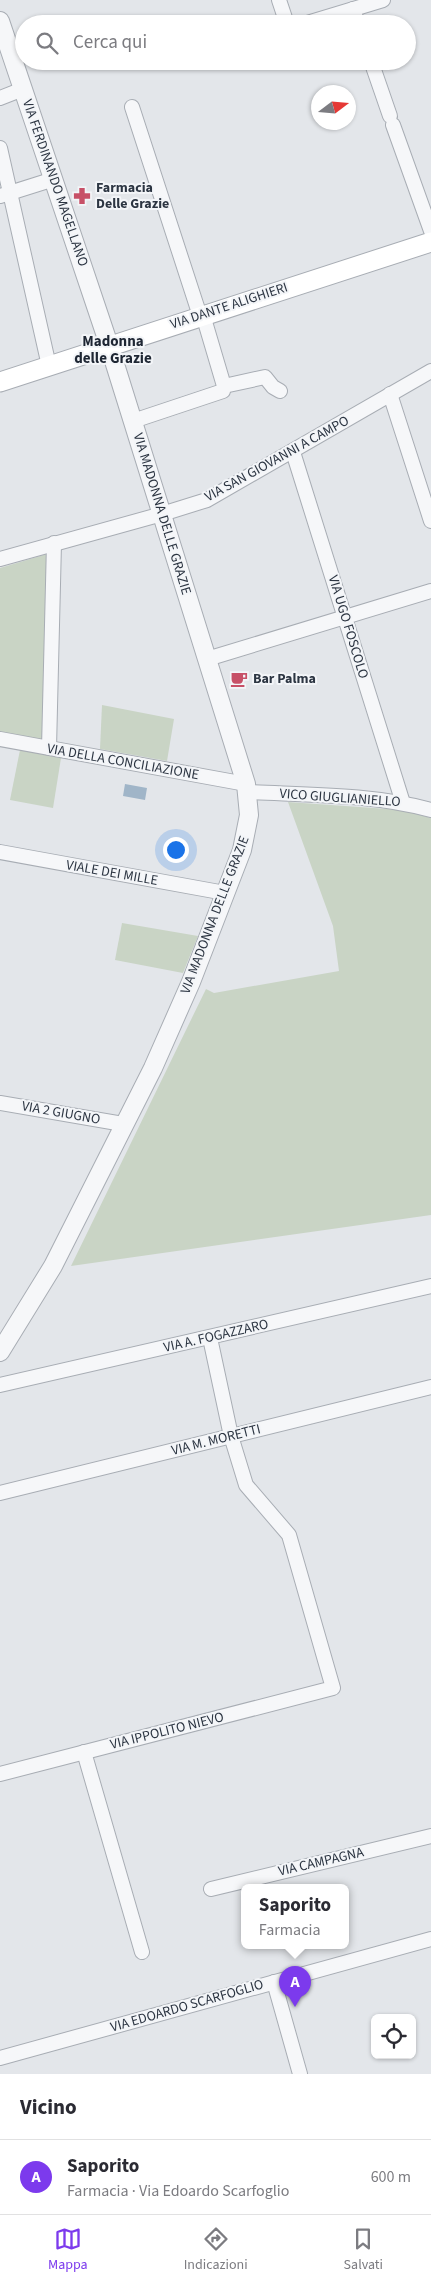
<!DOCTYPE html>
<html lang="it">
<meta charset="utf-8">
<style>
:root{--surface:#fff;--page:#f2f2f3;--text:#2b2b33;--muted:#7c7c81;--line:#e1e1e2;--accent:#7c3aed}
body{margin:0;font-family:"Source Sans 3",sans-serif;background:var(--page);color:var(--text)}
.controls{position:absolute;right:15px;bottom:15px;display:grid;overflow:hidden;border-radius:8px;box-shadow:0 1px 4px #0004}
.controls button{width:45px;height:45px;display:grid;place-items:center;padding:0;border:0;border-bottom:1px solid var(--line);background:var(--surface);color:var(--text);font:25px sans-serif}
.compass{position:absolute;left:311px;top:85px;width:45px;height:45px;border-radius:50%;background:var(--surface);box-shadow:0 1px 4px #0004;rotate:74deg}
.you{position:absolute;left:175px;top:849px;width:18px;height:18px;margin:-12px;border:4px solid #fff;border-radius:50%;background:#1a73e8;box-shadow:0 0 0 8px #1a73e833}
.badge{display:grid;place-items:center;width:32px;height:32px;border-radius:50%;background:var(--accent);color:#fff;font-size:16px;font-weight:700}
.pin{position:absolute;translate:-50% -41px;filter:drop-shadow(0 1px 2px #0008)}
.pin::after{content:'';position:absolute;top:26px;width:18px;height:15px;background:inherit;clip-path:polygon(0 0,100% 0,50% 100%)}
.popup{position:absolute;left:241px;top:1884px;width:108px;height:65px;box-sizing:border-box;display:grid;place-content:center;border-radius:8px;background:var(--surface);filter:drop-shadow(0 1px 4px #0005);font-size:16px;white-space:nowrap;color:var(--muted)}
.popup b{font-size:19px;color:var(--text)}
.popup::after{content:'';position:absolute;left:50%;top:100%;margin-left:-10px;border:10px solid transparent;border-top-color:var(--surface)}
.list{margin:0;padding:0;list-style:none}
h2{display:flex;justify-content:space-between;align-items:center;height:65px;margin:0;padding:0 20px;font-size:21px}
h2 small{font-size:16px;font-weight:400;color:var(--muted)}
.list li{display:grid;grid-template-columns:32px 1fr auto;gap:15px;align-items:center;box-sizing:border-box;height:75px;padding:0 20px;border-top:1px solid var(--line)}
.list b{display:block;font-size:19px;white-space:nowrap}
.list p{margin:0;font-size:16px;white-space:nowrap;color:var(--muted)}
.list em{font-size:16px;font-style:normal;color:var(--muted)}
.icon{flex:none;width:28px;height:28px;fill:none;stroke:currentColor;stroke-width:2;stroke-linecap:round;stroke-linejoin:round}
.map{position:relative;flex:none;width:431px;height:2074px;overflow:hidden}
.search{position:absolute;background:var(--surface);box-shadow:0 1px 4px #0004;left:15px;right:15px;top:15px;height:55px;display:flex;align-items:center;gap:12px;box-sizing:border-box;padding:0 18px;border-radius:28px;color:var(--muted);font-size:19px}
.sheet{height:140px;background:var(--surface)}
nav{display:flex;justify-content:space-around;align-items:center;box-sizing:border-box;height:70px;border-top:1px solid var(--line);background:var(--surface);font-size:14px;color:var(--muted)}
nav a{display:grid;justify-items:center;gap:2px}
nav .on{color:var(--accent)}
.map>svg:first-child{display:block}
.green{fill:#c9d4c5}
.water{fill:#a0b5c8}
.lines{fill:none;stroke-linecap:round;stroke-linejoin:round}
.minor-casing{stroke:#a8adb4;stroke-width:16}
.tertiary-casing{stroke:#a8adb4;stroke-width:20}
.secondary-casing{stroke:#a8adb4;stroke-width:21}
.minor{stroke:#f6f7f9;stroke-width:14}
.tertiary{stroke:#f6f7f9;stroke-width:18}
.secondary{stroke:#fff;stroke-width:19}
.labels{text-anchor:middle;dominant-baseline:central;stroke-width:4;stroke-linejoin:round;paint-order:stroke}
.street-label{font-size:14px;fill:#2c3542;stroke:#f3f5f8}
.poi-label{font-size:14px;font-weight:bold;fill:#2c3542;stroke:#f3f5f8;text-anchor:start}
.neighbourhood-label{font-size:15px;font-weight:bold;fill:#1e2633;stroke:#f3f5f8}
</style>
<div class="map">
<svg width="431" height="2074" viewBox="0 0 431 2074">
<rect width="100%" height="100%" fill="#e3e6ea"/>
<!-- green -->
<g class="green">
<polygon points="47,554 44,741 0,733 0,568"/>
<polygon points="102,705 174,719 167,761 100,749"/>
<polygon points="20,750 61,758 53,808 10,800"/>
<polygon points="288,802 402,810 431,818 431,1215 71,1266 206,989 214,993 339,971 333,926"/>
<polygon points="122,923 198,936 183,973 115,960"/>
</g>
<!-- water -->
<polygon class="water" points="125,784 147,788 145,800 123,796"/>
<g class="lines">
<!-- minor casing -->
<g class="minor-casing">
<g id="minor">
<polyline points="279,0 287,24"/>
<polyline points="353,9 358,24"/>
<polyline points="304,24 383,0"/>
<polyline points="371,61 390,116"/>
<polyline points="0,98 23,89"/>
<polyline points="132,107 200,316"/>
<polyline points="393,125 431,231"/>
<polyline points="0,148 49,366"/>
<polyline points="0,196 54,179"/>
<polyline points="224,386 265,377 273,387 280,391"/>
<polyline points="390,394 431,521"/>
<polyline points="133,421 223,391 224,386 203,315"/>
<polyline points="293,452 403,803"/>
<polyline points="0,559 162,514 207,500 431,371"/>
<polyline points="207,659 431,591"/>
<polyline points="0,739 246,784"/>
<polyline points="49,748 54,543"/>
<path d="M248,792C309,795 372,794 431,810"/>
<polyline points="0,852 225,893"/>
<polyline points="0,1103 123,1124"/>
<polyline points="0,1385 431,1286"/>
<polyline points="0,1493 431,1387"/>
<polyline points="84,1752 142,1952"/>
<polyline points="0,1774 333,1688 289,1535 246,1485 231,1436 210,1338"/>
<polyline points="211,1889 431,1836"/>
<polyline points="274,1982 300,2074"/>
<polyline points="0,2058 431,1939"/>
</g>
</g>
<!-- tertiary casing -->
<g class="tertiary-casing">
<polyline id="tertiary" points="0,21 109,345 246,784 249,815 242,850 191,982 153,1068 53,1266 0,1352"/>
</g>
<!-- secondary casing -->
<g class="secondary-casing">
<polyline id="secondary" points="0,382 431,242"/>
</g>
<!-- minor -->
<use href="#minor" class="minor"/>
<!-- tertiary -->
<use href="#tertiary" class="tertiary"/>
<!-- secondary -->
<use href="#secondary" class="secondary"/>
</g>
<!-- icons -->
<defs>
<g id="pharmacy-bare" transform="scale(1.35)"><path d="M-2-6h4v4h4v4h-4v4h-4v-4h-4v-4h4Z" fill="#c75067" stroke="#f3f5f8" stroke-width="2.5" paint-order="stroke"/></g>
<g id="cafe-bare" transform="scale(1.35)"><path d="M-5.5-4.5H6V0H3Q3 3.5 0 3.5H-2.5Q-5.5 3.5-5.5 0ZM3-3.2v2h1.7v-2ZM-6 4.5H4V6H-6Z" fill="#c75067" stroke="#f3f5f8" stroke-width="2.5" paint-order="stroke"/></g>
</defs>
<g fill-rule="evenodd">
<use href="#pharmacy-bare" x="82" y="196"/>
<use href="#cafe-bare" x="239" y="679"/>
</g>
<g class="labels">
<!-- street labels -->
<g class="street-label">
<text transform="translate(55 183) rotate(71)">VIA FERDINANDO MAGELLANO</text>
<text transform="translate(229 306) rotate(-18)">VIA DANTE ALIGHIERI</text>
<text transform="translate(277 459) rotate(-29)">VIA SAN GIOVANNI A CAMPO</text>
<text transform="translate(162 514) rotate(73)">VIA MADONNA DELLE GRAZIE</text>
<text transform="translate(348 627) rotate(73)">VIA UGO FOSCOLO</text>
<text transform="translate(123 762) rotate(10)">VIA DELLA CONCILIAZIONE</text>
<text transform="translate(340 798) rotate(4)">VICO GIUGLIANIELLO</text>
<text transform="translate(112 873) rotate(10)">VIALE DEI MILLE</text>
<text transform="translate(215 915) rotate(-69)">VIA MADONNA DELLE GRAZIE</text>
<text transform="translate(61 1113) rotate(10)">VIA 2 GIUGNO</text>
<text transform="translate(216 1336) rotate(-13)">VIA A. FOGAZZARO</text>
<text transform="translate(216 1440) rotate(-14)">VIA M. MORETTI</text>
<text transform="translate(167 1731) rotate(-14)">VIA IPPOLITO NIEVO</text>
<text transform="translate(321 1862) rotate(-13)">VIA CAMPAGNA</text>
<text transform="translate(187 2006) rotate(-16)">VIA EDOARDO SCARFOGLIO</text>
</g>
<!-- poi labels -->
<g class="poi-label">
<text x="96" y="188">Farmacia<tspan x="96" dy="16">Delle Grazie</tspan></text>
<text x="253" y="679">Bar Palma</text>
</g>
<!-- neighbourhood labels -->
<g class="neighbourhood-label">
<text x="113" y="341">Madonna<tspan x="113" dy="17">delle Grazie</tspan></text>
</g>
</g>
</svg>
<div class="controls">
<button><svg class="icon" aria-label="locate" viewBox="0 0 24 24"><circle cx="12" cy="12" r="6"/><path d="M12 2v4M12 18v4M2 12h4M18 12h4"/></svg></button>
</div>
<svg class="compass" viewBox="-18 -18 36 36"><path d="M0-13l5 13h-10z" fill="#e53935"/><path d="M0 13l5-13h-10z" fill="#7c7c81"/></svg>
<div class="you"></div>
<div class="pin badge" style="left:295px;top:2007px">A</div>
<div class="popup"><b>Saporito</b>Farmacia</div>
<div class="search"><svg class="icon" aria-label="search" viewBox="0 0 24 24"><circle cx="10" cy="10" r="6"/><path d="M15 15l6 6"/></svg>Cerca qui</div>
</div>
<section class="sheet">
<h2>Vicino<small></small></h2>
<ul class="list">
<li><span class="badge">A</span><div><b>Saporito</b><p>Farmacia · Via Edoardo Scarfoglio</p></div><em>600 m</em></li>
</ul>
</section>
<nav>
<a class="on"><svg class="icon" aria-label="map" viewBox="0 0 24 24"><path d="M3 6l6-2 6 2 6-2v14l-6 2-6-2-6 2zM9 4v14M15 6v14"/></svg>Mappa</a>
<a><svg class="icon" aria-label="directions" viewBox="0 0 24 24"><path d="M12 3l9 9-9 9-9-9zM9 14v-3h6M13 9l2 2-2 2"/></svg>Indicazioni</a>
<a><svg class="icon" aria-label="saved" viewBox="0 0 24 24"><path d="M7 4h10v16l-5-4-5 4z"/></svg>Salvati</a>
</nav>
